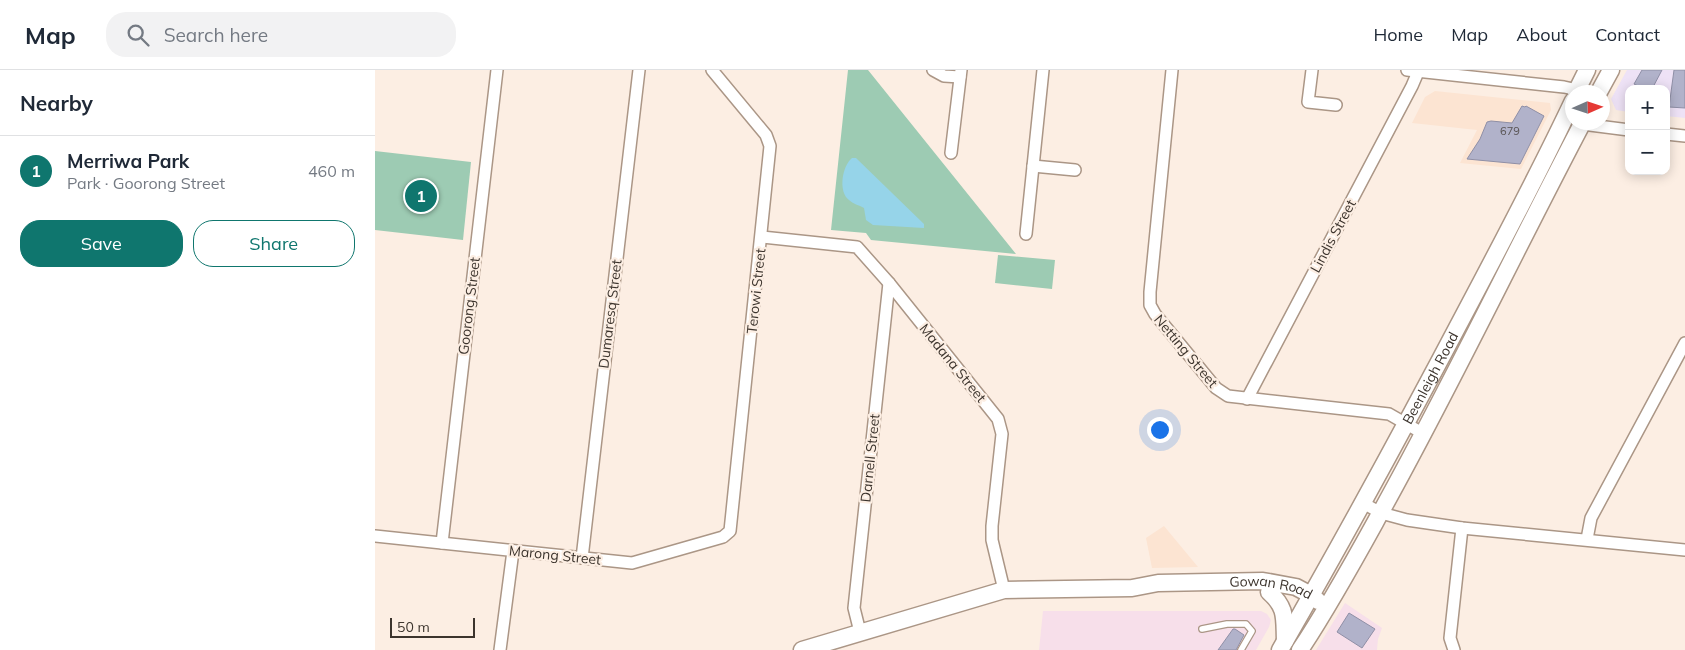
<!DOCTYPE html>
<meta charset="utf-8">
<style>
:root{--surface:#fff;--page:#f2f2f3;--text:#1f2937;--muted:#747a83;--line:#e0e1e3;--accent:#0f766e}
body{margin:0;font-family:Mulish,sans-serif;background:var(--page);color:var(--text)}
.controls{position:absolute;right:15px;top:15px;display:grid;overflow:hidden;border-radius:10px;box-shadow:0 2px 12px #0003}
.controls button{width:45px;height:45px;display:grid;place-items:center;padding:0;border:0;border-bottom:1px solid var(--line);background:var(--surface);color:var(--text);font:25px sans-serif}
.compass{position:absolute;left:1190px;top:15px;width:45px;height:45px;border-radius:50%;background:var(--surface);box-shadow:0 2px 12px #0003;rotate:87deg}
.scale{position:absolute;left:15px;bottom:12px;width:85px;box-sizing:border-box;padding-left:5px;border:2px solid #3c342d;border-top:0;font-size:14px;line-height:18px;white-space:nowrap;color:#3c342d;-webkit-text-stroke:4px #fceee3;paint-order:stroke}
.you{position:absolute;left:784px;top:359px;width:18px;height:18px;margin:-12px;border:4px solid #fff;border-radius:50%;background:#1a73e8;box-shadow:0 0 0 8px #1a73e833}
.badge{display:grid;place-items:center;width:32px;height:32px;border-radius:50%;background:var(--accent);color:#fff;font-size:16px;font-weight:700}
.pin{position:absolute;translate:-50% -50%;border:2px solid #fff;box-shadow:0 1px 5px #0006}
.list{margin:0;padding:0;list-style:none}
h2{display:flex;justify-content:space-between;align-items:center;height:65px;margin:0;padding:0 20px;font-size:21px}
h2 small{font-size:16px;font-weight:400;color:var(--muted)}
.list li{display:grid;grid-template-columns:32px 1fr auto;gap:15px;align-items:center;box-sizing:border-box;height:70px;padding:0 20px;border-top:1px solid var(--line)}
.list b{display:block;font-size:19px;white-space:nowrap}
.list p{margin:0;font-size:16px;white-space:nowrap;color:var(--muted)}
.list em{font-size:16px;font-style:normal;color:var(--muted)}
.actions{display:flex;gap:10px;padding:15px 20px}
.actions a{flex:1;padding:11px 0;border:1px solid var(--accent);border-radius:20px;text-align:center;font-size:18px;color:var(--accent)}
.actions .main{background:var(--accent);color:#fff}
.icon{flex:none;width:28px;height:28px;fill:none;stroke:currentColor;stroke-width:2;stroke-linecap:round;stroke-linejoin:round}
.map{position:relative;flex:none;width:1310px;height:580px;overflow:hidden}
header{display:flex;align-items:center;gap:30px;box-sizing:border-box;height:70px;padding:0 25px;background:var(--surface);border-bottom:1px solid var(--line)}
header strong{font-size:24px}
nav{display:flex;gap:28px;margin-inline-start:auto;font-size:18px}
.search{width:350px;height:45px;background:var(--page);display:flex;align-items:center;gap:12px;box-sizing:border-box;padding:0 18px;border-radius:20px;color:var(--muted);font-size:19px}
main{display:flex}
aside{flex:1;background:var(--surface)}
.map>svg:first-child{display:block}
.commercial{fill:#f7dfea}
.built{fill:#fce4d2}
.education{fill:#eee2f6}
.green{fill:#9dcbb3}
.water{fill:#96d4e9}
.building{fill:#b1b2ca;stroke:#8f8fa6}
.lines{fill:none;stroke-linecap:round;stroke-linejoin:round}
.service-casing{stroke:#ab9686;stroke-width:8}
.minor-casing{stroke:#ab9686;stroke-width:14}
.secondary-casing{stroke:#ab9686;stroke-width:19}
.service{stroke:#fff;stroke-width:5.5}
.minor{stroke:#fff;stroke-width:11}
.secondary{stroke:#fff;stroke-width:16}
.labels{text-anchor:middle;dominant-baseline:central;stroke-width:4.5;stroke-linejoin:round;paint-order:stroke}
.number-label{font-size:11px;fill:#595454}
.street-label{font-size:14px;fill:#3c342d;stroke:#fceee3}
</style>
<header>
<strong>Map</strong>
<div class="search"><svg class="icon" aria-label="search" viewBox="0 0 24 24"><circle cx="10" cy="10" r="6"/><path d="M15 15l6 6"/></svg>Search here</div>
<nav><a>Home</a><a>Map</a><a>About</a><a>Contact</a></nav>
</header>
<main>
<aside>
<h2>Nearby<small></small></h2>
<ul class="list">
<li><span class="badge">1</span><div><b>Merriwa Park</b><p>Park · Goorong Street</p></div><em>460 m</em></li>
</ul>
<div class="actions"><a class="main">Save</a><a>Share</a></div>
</aside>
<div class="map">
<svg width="1310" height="580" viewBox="0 0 1310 580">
<rect width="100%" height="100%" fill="#fceee3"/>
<!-- commercial -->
<g class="commercial">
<polygon points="970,533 1007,558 1003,569 1002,580 941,580"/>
<polygon points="668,541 886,541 892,544 896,550 894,557 881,580 664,580"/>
</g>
<!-- built -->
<g class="built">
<polygon points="1060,21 1175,33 1176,40 1146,99 1085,93 1102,60 1037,53 1050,27"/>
<polygon points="789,456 823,497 777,498 771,468"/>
</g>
<!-- education -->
<polygon class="education" points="1252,0 1310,0 1310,48 1291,46 1291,19 1254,19 1254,42 1241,40 1236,29"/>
<!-- green -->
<g class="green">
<polygon points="473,0 493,0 641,184 496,170 491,163 456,160"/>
<polygon points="0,81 96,92 88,170 0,160"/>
<polygon points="623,185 680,190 677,219 620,213"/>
</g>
<!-- water -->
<path class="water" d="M477,88H481L549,154V158L498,155L491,150L489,138C484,135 478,134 474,130C463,122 467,96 477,88Z"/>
<!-- building -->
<g class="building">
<polygon points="1267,0 1287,0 1277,19 1269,19 1259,14"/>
<polygon points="1299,0 1310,0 1310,38 1294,37"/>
<polygon points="1147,36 1150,37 1151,36 1169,46 1145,94 1092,89 1105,69 1112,52 1116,51 1137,53"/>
<polygon points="974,543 1000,559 987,578 962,562"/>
<polygon points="858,559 860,559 869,565 861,580 843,580"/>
</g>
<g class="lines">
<!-- service casing -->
<g class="service-casing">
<polyline id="service" points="827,559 852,554 871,554 877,561 866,580"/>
</g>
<!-- minor casing -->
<g class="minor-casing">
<g id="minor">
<polyline points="558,0 569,6 585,7"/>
<polyline points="797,0 775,222 775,235 780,244 841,318 853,326 1014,344 1049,364"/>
<polyline points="937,0 933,32 961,35"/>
<polyline points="1032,0 1189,17 1212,22"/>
<polyline points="1207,54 1254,60"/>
<polyline points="1291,64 1310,66"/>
<polyline points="576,83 586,0"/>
<polyline points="658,96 700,100"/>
<polyline points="651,164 668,0"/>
<polyline points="387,167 482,177 514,213 623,349 627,364 617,456 617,470 629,520"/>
<polyline points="872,329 1037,16 1043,2"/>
<polyline points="988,433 1006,443 1032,450 1087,458 1310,480"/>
<polyline points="0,466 257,493 348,467 355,461 395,76 391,65 337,0"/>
<polyline points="1212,469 1216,448 1310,273"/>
<polyline points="67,473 122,0"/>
<polyline points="207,488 264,0"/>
<polyline points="485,562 479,538 514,213"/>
<polyline points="125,580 138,481"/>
<polyline points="1079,580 1075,568 1087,458"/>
</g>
</g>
<!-- secondary casing -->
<g class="secondary-casing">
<g id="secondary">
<polyline points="1201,22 1212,0"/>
<polyline points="1224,22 1236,0"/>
<path d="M894,522C912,538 909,548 910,571"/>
<path id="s1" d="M427,580L629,520L757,518L783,513L888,511L921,517L936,525L943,531"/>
<path id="s2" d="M905,580C970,467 1032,353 1093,237C1129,169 1165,101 1198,31"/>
<path d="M925,580C955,535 981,487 1007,440C1078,312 1140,181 1208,52"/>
</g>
</g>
<!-- service -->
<use href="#service" class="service"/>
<!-- minor -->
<use href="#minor" class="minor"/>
<!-- secondary -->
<use href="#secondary" class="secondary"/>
</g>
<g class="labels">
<!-- number labels -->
<g class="number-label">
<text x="1135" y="61">679</text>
</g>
<!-- street labels -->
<g class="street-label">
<text transform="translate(958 166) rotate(-62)">Lindis Street</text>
<text transform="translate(381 221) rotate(-84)">Terowi Street</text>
<text transform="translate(94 236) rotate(-83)">Goorong Street</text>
<text transform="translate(235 244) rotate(-83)">Dumaresq Street</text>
<text transform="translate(811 281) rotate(50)">Netting Street</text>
<text transform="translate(578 293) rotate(51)">Madana Street</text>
<text stroke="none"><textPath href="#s2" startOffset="311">Beenleigh Road</textPath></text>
<text transform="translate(495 388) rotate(-84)">Darnell Street</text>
<text transform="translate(180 485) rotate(6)">Marong Street</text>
<text stroke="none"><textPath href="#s1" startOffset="479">Gowan Road</textPath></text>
</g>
</g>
</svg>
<div class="controls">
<button>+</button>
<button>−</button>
</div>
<svg class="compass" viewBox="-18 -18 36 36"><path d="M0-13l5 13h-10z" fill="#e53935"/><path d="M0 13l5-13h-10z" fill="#747a83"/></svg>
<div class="scale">50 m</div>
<div class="you"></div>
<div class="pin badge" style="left:46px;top:126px">1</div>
</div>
</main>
